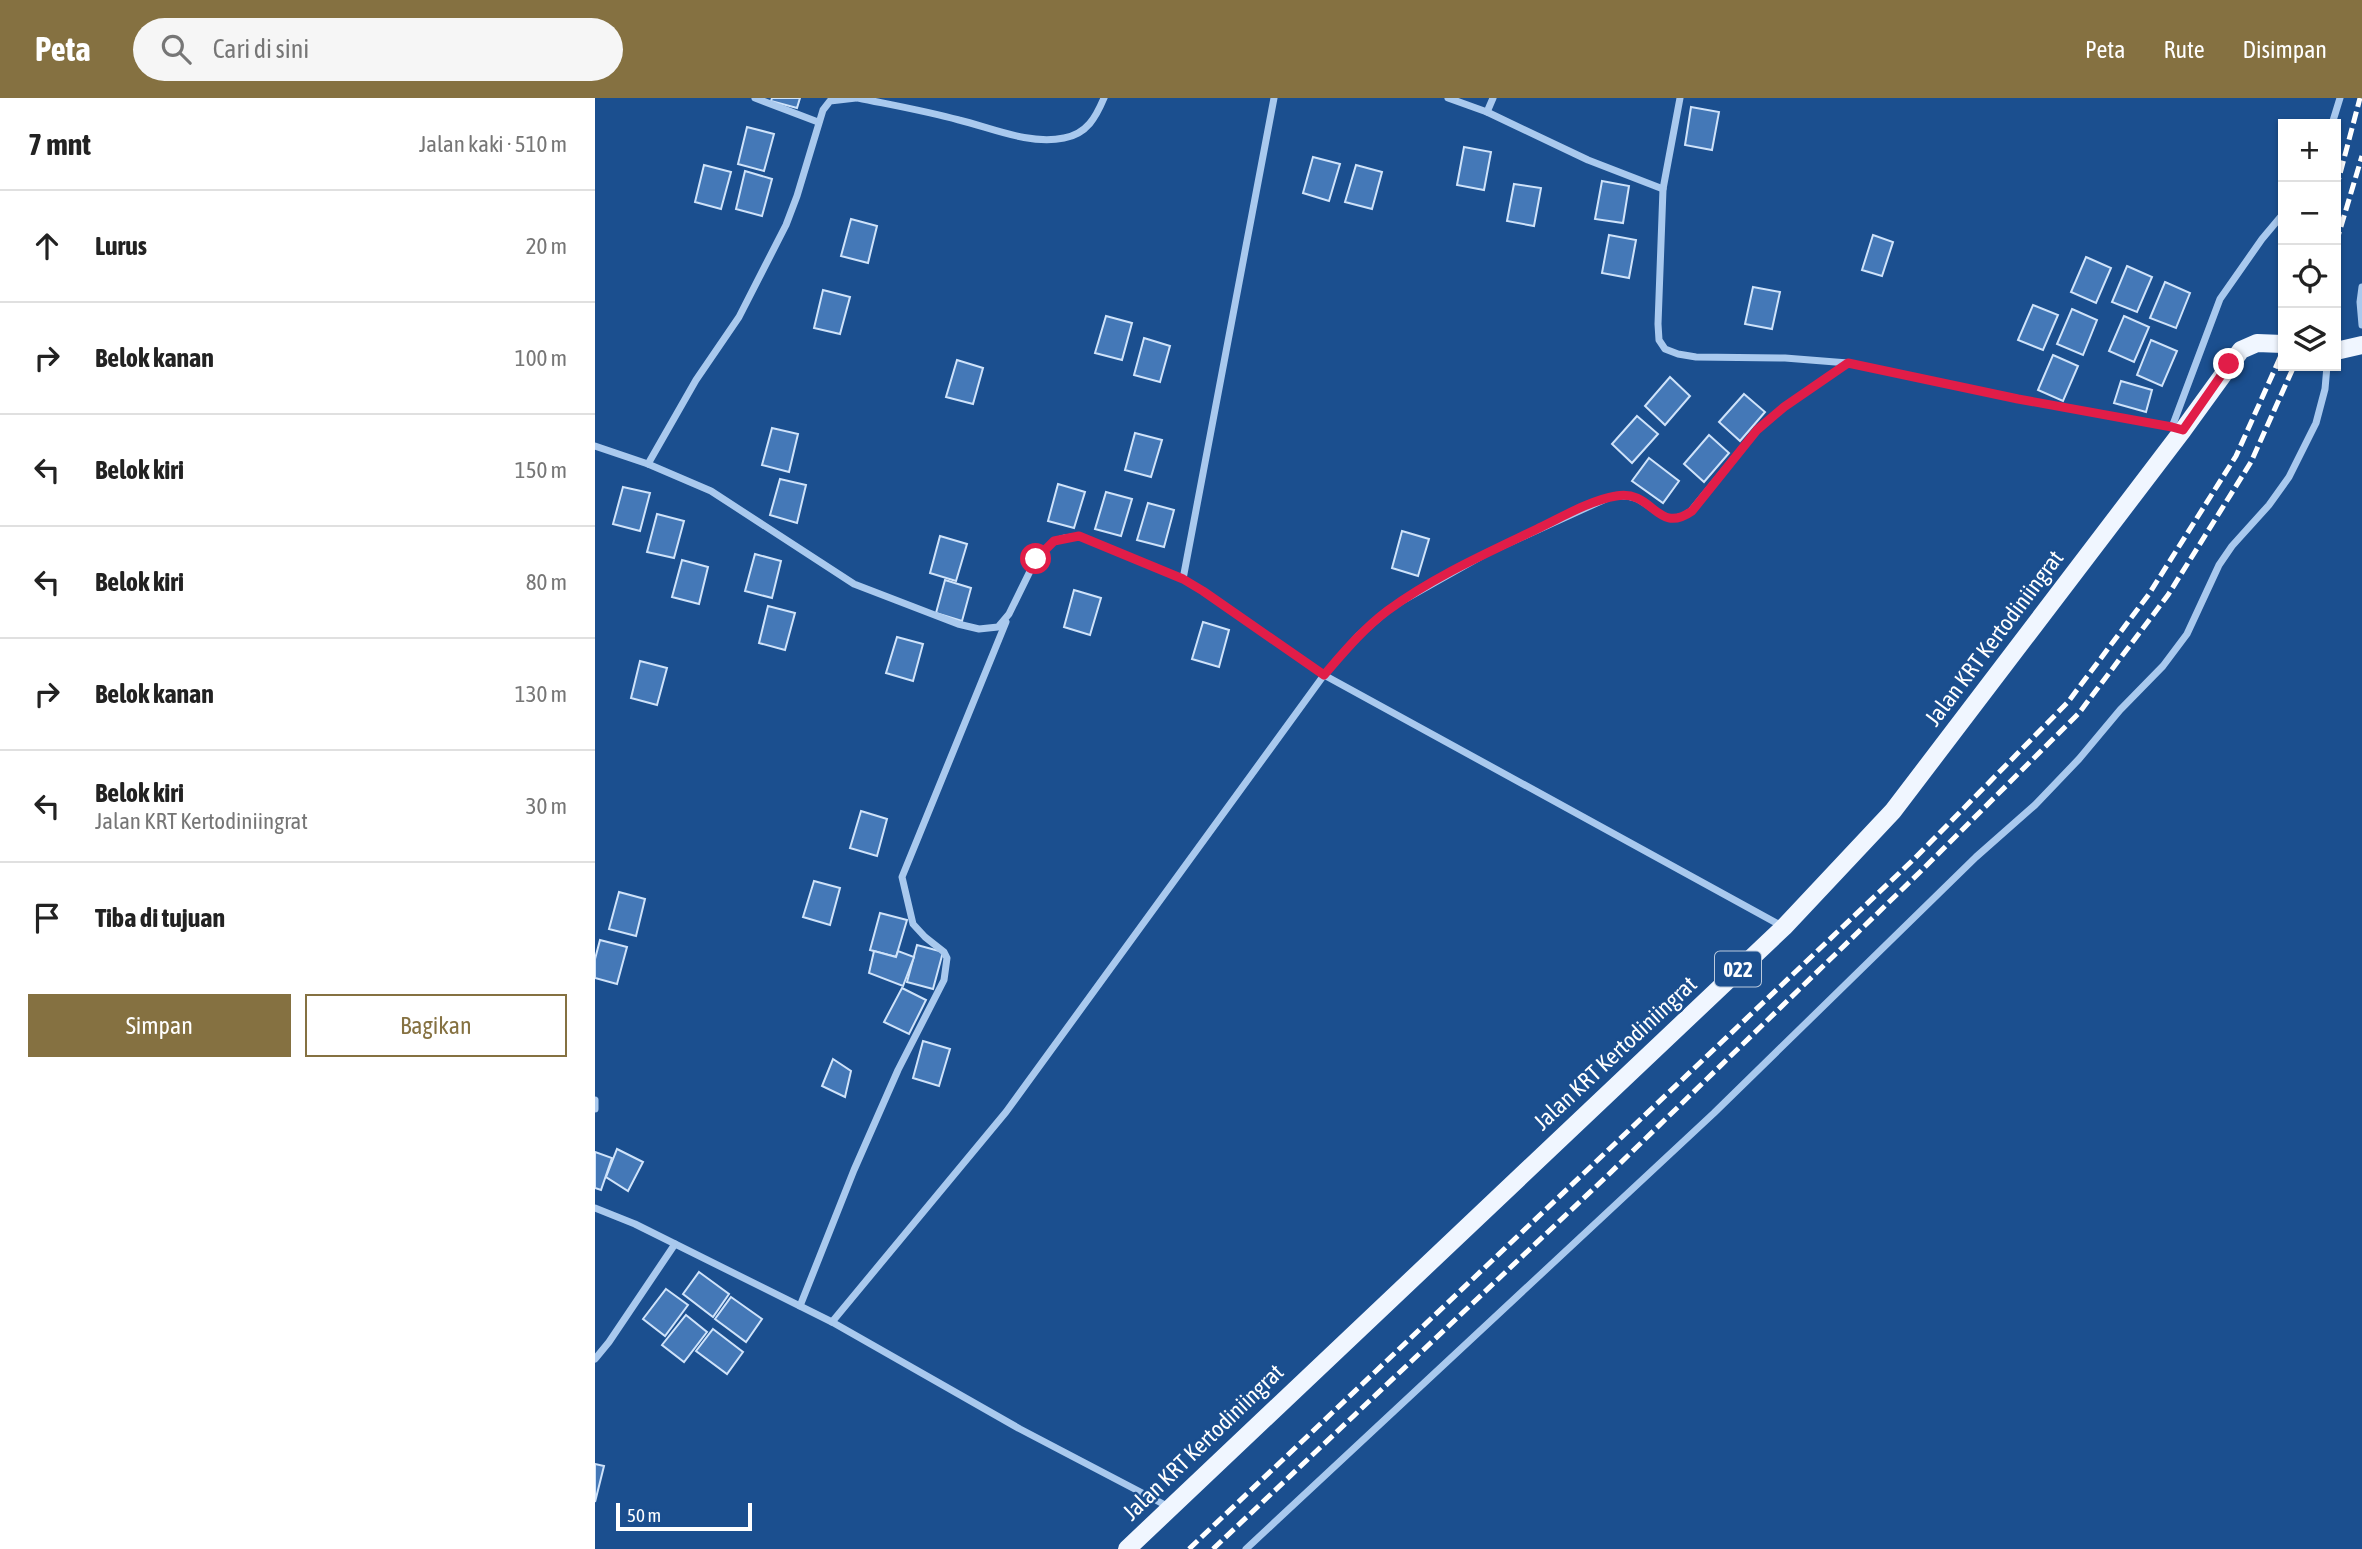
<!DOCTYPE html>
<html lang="id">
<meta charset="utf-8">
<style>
:root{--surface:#fff;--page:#f6f6f6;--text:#222;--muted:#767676;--line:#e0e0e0;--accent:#857141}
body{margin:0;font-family:"Asap Condensed",sans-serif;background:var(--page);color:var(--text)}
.controls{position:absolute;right:21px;top:21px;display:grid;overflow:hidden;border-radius:0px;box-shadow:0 2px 5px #0004}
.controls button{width:63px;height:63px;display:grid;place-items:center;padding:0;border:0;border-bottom:2px solid var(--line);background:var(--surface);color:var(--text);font:35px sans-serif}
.scale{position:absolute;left:21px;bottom:18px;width:136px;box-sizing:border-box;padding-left:7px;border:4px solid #fff;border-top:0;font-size:19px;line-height:24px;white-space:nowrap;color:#fff;-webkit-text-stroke:5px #1b4f8f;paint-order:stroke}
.stop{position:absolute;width:21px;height:21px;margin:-16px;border:5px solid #e11d48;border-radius:50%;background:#fff}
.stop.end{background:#e11d48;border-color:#fff;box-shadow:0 2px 7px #0008}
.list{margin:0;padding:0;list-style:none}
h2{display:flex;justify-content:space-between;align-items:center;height:91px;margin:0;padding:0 28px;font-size:30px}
h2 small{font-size:23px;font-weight:400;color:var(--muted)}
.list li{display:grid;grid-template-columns:46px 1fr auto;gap:21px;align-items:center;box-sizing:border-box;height:112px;padding:0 28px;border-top:2px solid var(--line)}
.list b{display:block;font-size:26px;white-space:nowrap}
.list p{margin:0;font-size:23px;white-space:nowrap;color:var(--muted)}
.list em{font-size:23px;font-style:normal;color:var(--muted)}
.actions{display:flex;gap:14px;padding:21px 28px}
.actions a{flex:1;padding:16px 0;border:2px solid var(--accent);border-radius:0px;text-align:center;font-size:24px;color:var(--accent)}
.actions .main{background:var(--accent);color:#fff}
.icon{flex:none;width:38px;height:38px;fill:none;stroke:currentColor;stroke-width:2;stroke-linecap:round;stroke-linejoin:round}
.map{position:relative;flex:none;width:1767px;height:1451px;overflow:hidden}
header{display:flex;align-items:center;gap:42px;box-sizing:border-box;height:98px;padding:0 35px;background:var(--accent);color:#fff}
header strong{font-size:33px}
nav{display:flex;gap:38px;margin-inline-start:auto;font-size:24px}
.search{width:490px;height:63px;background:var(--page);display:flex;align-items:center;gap:18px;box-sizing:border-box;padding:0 24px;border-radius:38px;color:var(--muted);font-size:26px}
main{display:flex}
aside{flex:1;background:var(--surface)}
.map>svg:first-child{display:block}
.building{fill:#4478b7;stroke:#cfe3fa;stroke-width:2}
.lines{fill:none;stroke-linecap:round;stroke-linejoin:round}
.street{stroke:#a9c9ee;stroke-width:7}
.primary{stroke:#f0f6ff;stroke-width:18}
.rail{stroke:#fff;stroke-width:5;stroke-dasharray:12 5;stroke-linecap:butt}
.route{stroke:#e11d48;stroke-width:9}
.labels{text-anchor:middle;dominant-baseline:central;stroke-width:5;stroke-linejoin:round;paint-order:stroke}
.shield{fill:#1b4f8f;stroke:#bbcadd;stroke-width:2}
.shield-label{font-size:21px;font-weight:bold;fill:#fff}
.street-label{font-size:23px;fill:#fff;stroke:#1b4f8f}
</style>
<header>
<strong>Peta</strong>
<div class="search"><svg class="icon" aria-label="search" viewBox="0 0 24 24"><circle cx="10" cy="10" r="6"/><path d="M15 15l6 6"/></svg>Cari di sini</div>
<nav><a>Peta</a><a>Rute</a><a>Disimpan</a></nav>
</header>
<main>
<aside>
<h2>7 mnt<small>Jalan kaki · 510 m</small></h2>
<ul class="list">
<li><svg class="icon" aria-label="ahead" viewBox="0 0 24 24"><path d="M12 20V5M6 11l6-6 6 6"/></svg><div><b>Lurus</b></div><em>20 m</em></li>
<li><svg class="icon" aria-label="right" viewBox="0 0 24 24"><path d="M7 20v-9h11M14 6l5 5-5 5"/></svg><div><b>Belok kanan</b></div><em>100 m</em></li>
<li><svg class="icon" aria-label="left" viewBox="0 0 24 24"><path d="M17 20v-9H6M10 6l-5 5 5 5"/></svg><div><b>Belok kiri</b></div><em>150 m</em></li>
<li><svg class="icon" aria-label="left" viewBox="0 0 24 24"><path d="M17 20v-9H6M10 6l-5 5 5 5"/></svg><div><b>Belok kiri</b></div><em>80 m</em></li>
<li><svg class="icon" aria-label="right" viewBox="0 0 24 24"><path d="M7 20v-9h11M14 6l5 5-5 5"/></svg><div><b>Belok kanan</b></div><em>130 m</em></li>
<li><svg class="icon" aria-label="left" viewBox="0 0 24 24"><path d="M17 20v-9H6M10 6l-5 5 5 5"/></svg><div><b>Belok kiri</b><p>Jalan KRT Kertodiniingrat</p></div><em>30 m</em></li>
<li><svg class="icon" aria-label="arrive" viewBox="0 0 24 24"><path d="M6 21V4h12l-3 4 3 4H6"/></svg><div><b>Tiba di tujuan</b></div></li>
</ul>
<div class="actions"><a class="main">Simpan</a><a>Bagikan</a></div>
</aside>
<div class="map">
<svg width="1767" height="1451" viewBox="0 0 1767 1451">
<rect width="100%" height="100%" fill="#1b4f8f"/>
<!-- building -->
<g class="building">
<polygon points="177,0 205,0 202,10 176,3"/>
<polygon points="1096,9 1124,14 1117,52 1090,47"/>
<polygon points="152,29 179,36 169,73 143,66"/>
<polygon points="869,49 896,54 889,92 862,87"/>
<polygon points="718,59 745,66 734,103 708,95"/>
<polygon points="109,67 136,74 126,111 100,104"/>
<polygon points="761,67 787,74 777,111 750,104"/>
<polygon points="150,73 177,81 167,118 141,111"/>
<polygon points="1007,83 1034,88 1028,125 1000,121"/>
<polygon points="919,86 946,90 939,128 912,123"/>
<polygon points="256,121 282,128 273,165 246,158"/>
<polygon points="1014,137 1041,142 1034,180 1007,175"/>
<polygon points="1278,137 1298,144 1287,178 1267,172"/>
<polygon points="1491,159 1516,170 1501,205 1476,194"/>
<polygon points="1532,168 1557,179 1542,214 1517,204"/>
<polygon points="1570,184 1595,195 1581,230 1555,220"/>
<polygon points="1158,189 1185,194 1177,231 1150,226"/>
<polygon points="228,192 255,199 245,236 219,230"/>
<polygon points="1438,207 1463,217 1448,252 1423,242"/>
<polygon points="1477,211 1502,222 1488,257 1462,246"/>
<polygon points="511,218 537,225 527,262 500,255"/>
<polygon points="1529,218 1554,229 1539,264 1514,253"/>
<polygon points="549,240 575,248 565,284 539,277"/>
<polygon points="1556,242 1582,253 1567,288 1542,277"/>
<polygon points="1458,257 1483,268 1468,303 1443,292"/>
<polygon points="362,262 388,270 378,306 351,299"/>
<polygon points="1075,279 1095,298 1070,327 1050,308"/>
<polygon points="1526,283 1557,292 1551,314 1519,305"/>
<polygon points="1149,296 1170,314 1145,343 1124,324"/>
<polygon points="1042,318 1063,336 1037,365 1017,346"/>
<polygon points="177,330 203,336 194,374 167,367"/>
<polygon points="540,335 567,342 556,379 530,372"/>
<polygon points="1114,337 1134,355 1109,384 1089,366"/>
<polygon points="1054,360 1084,383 1068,405 1037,383"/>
<polygon points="185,381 211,387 202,425 175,417"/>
<polygon points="463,386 490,394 479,430 453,423"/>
<polygon points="28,389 55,395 45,433 18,426"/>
<polygon points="511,394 537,401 526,438 500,431"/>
<polygon points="553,405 579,412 569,449 542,442"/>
<polygon points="62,416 89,423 79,460 52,454"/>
<polygon points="807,433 834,441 823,478 797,470"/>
<polygon points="345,438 372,446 361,483 335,475"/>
<polygon points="160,456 186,463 177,500 150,493"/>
<polygon points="87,462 113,469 104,506 77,499"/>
<polygon points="350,482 376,490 367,523 341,515"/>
<polygon points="479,492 506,500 495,537 469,529"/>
<polygon points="173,508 200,515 190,552 164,545"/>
<polygon points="608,524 634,532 624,569 597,561"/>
<polygon points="302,539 328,546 318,583 291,575"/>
<polygon points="45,563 72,570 62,607 36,600"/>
<polygon points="266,713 292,721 282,758 255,750"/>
<polygon points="219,783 245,790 235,827 208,819"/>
<polygon points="24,794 50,801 41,838 14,831"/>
<polygon points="285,815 312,822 301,859 275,852"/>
<polygon points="5,842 32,849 22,886 0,880 0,861"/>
<polygon points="322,847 348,854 338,891 312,884"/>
<polygon points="279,853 301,859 303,853 319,859 308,888 274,875"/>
<polygon points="307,890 331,902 314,936 289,924"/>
<polygon points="328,943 355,951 344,988 318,980"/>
<polygon points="238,961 256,973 250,999 227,988"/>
<polygon points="22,1051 48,1064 33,1093 11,1079"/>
<polygon points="0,1054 17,1060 6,1092 0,1090"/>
<polygon points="104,1174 134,1196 118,1219 88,1196"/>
<polygon points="71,1191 93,1207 70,1238 48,1221"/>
<polygon points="136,1199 167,1221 151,1244 120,1221"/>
<polygon points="91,1217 112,1234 89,1264 67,1247"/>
<polygon points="118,1231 148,1254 132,1276 101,1253"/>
<polygon points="0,1366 9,1368 0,1404"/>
</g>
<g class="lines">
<!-- street -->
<g class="street">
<polyline points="160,0 223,24"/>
<path d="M263,0C297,7 331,13 364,22C397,30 434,47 469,40C492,36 501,19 509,0"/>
<polyline points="853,0 892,14 993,62 1068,91"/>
<polyline points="1085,0 1068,91 1063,226 1064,242 1070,251 1083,256 1101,259 1190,260 1253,265 1423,301 1577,329 1587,332"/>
<polyline points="892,14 898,0"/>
<polyline points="1737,26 1745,0"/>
<polyline points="1767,189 1765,204 1767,227"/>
<polyline points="1577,329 1625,201 1667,141 1688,116"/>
<polyline points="0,348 53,366 116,393 259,486 363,526 384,531 403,529 414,516 441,461 459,443 470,440 484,438 588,481 608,493 729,577 1187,828"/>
<polyline points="53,366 101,282 144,219 191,127 202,98 228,12 235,3 261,0"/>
<polyline points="588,481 679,0"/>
<polyline points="0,1002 0,1011"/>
<polyline points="0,1110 40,1126 237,1224 425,1331 574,1409"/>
<polyline points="205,1208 259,1072 303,972 349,882 352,860 349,854 330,839 318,826 307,779 411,524"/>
<path d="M237,1224L411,1014L729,577L763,538L793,512L807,503L894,454L1015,399C1058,389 1061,438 1096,413L1162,332L1189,309L1253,265"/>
<polyline points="0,1261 14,1244 80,1146"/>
<polyline points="651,1451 1119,1015 1381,759 1440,707 1484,661 1525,612 1568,568 1592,536 1624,467 1637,448 1674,407 1694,379 1721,325 1730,291 1732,268"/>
</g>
<!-- primary -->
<g class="primary">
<polyline points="1741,253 1767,247"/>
<polyline points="532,1451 1189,829 1298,713 1588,332 1646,252 1662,245 1688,246"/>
</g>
<!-- rail -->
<g class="rail">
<polyline points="1741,91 1765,0"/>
<polyline points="1741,145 1767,58"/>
<polyline points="594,1451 1319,761 1473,604 1554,496 1641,358 1688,253"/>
<polyline points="618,1451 1011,1079 1325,774 1484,615 1573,497 1656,364 1699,268"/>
</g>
</g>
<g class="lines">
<!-- route -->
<path class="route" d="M441,461L459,443L484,438L588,481L608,493L729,577C749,554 768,531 792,513C838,479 892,455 942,431C965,420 996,402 1021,398C1059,391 1061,438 1097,413L1162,332L1189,309L1253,265L1423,301L1577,329L1588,332L1634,266"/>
</g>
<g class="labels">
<!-- shield labels -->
<rect class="shield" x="1120" y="853.5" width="46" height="35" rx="5"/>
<g class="shield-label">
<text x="1143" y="871">022</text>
</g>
<!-- street labels -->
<g class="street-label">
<text transform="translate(1399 540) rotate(-53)">Jalan KRT Kertodiniingrat</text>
<text transform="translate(1020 955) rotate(-43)">Jalan KRT Kertodiniingrat</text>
<text transform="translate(608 1344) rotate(-44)">Jalan KRT Kertodiniingrat</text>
</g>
</g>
</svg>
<div class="controls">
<button>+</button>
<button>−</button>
<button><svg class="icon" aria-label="locate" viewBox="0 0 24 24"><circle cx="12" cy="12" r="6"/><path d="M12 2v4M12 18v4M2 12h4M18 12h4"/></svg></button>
<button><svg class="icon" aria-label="layers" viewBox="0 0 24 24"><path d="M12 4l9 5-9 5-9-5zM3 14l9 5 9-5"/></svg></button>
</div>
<div class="scale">50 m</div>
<div class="stop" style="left:441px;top:461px"></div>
<div class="stop end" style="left:1634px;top:266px"></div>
</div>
</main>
